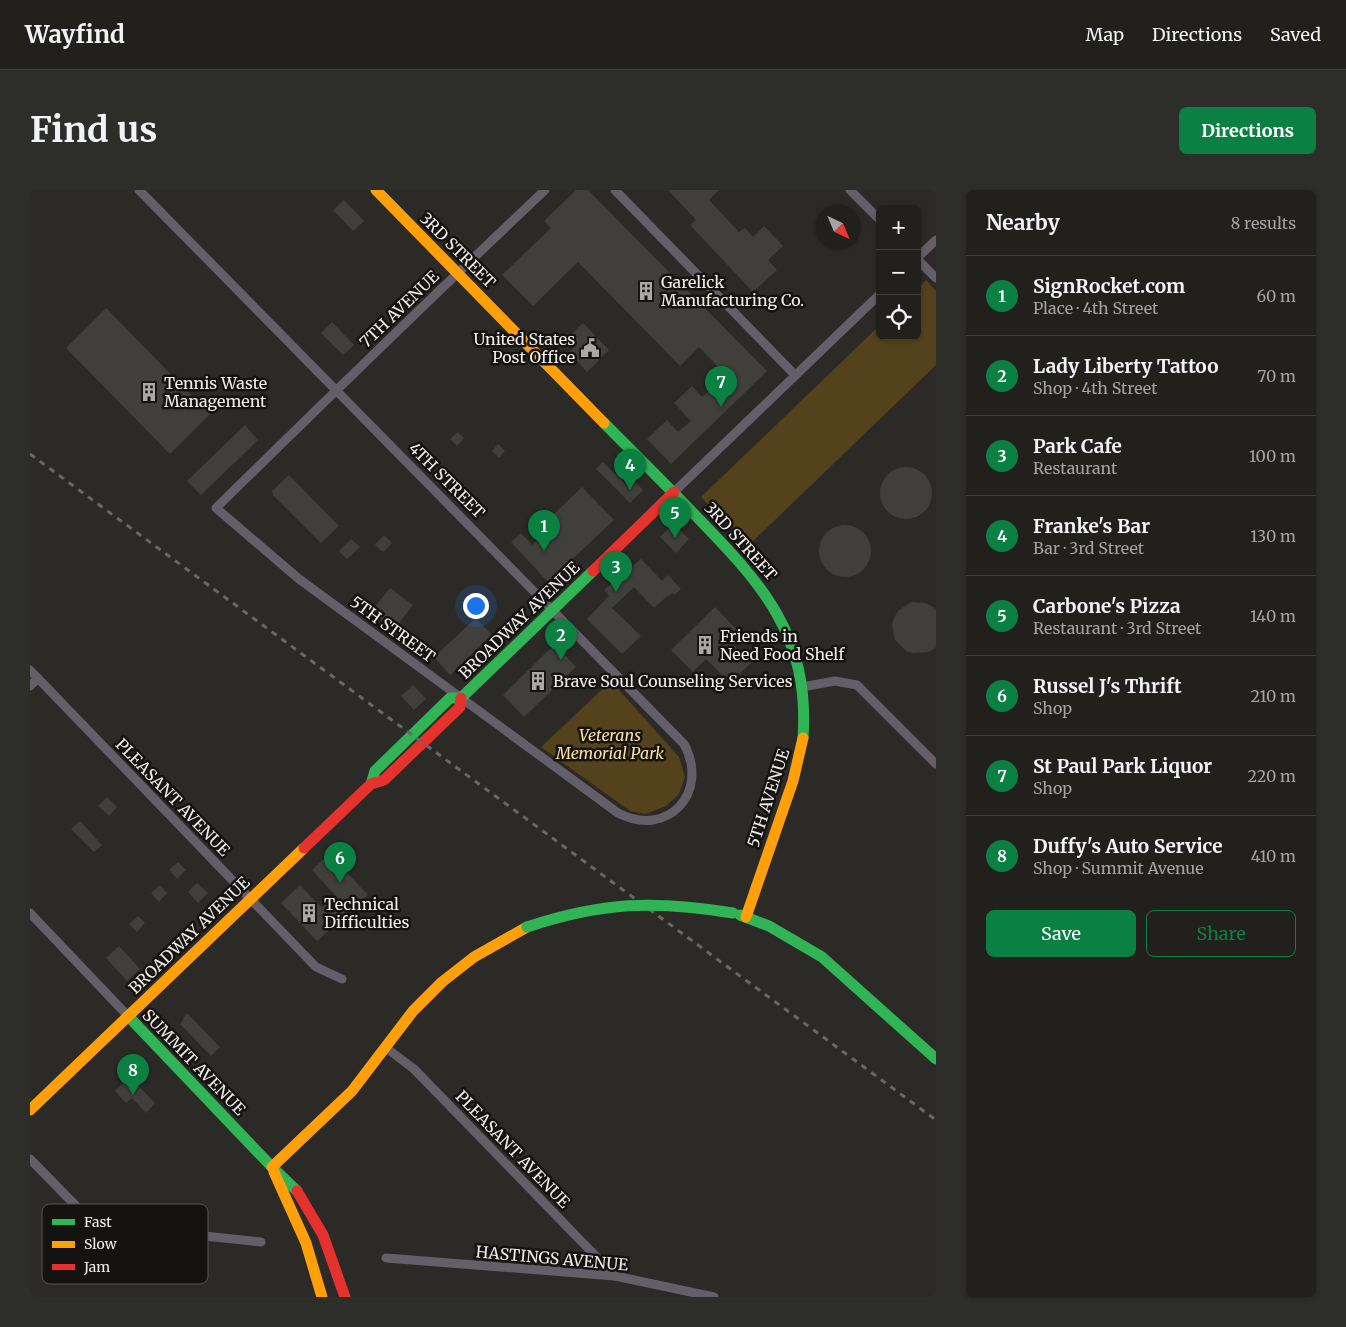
<!DOCTYPE html>
<meta charset="utf-8">
<style>
:root{--surface:#21201d;--page:#2d2d2a;--text:#f1f3f6;--muted:#a2a3a4;--line:#3e3e3b;--accent:#0b8043}
body{margin:0;font-family:Merriweather,serif;background:var(--page);color:var(--text)}
.controls{position:absolute;right:15px;top:15px;display:grid;overflow:hidden;border-radius:8px;box-shadow:0 1px 4px #0004}
.controls button{width:45px;height:45px;display:grid;place-items:center;padding:0;border:0;border-bottom:1px solid var(--line);background:var(--surface);color:var(--text);font:25px sans-serif}
.compass{position:absolute;left:786px;top:15px;width:45px;height:45px;border-radius:50%;background:var(--surface);box-shadow:0 1px 4px #0004;rotate:136deg}
.you{position:absolute;left:445px;top:415px;width:18px;height:18px;margin:-12px;border:4px solid #fff;border-radius:50%;background:#1a73e8;box-shadow:0 0 0 8px #1a73e833}
.badge{display:grid;place-items:center;width:32px;height:32px;border-radius:50%;background:var(--accent);color:#fff;font-size:16px;font-weight:700}
.pin{position:absolute;translate:-50% -41px;filter:drop-shadow(0 1px 2px #0008)}
.pin::after{content:'';position:absolute;top:26px;width:18px;height:15px;background:inherit;clip-path:polygon(0 0,100% 0,50% 100%)}
.list{margin:0;padding:0;list-style:none}
h2{display:flex;justify-content:space-between;align-items:center;height:65px;margin:0;padding:0 20px;font-size:21px}
h2 small{font-size:16px;font-weight:400;color:var(--muted)}
.list li{display:grid;grid-template-columns:32px 1fr auto;gap:15px;align-items:center;box-sizing:border-box;height:80px;padding:0 20px;border-top:1px solid var(--line)}
.list b{display:block;font-size:19px;white-space:nowrap}
.list p{margin:0;font-size:16px;white-space:nowrap;color:var(--muted)}
.list em{font-size:16px;font-style:normal;color:var(--muted)}
.actions{display:flex;gap:10px;padding:15px 20px}
.actions a{flex:1;padding:11px 0;border:1px solid var(--accent);border-radius:8px;text-align:center;font-size:18px;color:var(--accent)}
.actions .main{background:var(--accent);color:#fff}
.icon{flex:none;width:28px;height:28px;fill:none;stroke:currentColor;stroke-width:2;stroke-linecap:round;stroke-linejoin:round}
.map{position:relative;flex:none;width:906px;height:1107px;overflow:hidden;border-radius:8px}
header{display:flex;align-items:center;gap:30px;box-sizing:border-box;height:70px;padding:0 25px;background:var(--surface);border-bottom:1px solid var(--line)}
header strong{font-size:24px}
nav{display:flex;gap:28px;margin-inline-start:auto;font-size:18px}
.intro{display:flex;align-items:center;justify-content:space-between;box-sizing:border-box;height:120px;padding:0 30px}
h1{margin:0;font-size:35px}
.button{padding:12px 22px;border-radius:8px;background:var(--accent);color:#fff;font-size:18px;font-weight:700}
main{display:flex;gap:30px;padding:0 30px}
aside{flex:1;background:var(--surface);border-radius:8px;box-shadow:0 1px 4px #0004}
.map>svg:first-child{display:block}
.green{fill:#53421b}
.building{fill:#403f3c}
.lines{fill:none;stroke-linecap:round;stroke-linejoin:round}
.street{stroke:#635e68;stroke-width:9}
.fast{stroke:#30b455;stroke-width:11}
.slow{stroke:#ff9f0a;stroke-width:11}
.jam{stroke:#e5322d;stroke-width:11}
.rail{stroke:#686668;stroke-width:3;stroke-dasharray:6 6;stroke-linecap:butt}
.fast-bridge{stroke:#30b455;stroke-width:11}
.labels{text-anchor:middle;dominant-baseline:central;stroke-width:5;stroke-linejoin:round;paint-order:stroke}
.street-label{font-size:16px;fill:#efede9;stroke:#151311}
.poi-label{font-size:16px;fill:#efede9;stroke:#151311;text-anchor:start}
.park-label{font-size:16px;font-style:italic;fill:#fee0a1;stroke:#151311}
.key{fill:#151311;stroke:#565452;stroke-width:1}
.key-label{font-size:14px;fill:#efede9}
</style>
<header>
<strong>Wayfind</strong>
<nav><a>Map</a><a>Directions</a><a>Saved</a></nav>
</header>
<div class="intro"><h1>Find us</h1><a class="button">Directions</a></div>
<main>
<div class="map">
<svg width="906" height="1107" viewBox="0 0 906 1107">
<rect width="100%" height="100%" fill="#2c2a27"/>
<!-- green -->
<g class="green">
<polygon points="896,90 906,101 906,175 718,356 671,307 850,135 850,146 887,146 887,99"/>
<polygon points="581,491 649,567 655,587 649,604 636,616 616,624 600,621 511,557"/>
</g>
<!-- building -->
<g class="building">
<polygon points="546,0 558,0 737,181 641,274 617,249 637,230 648,242 661,231 644,213 662,196 672,207 696,185 669,157 650,176 548,72 503,116 472,85 521,38 514,31"/>
<polygon points="638,0 689,0 679,10 709,42 715,38 723,47 734,36 753,56 738,70 747,80 723,102 660,35 666,30"/>
<polygon points="314,10 334,31 323,41 303,20"/>
<polygon points="76,118 180,224 140,264 36,158"/>
<polygon points="302,132 324,155 313,165 291,143"/>
<polygon points="553,133 579,160 557,182 539,162 547,155 539,146"/>
<polygon points="215,235 228,250 171,305 157,291"/>
<polygon points="428,242 434,248 427,256 420,249"/>
<polygon points="468,254 475,261 469,268 462,261"/>
<polygon points="573,272 600,299 606,293 613,300 600,313 566,279"/>
<circle cx="876" cy="303" r="26"/>
<polygon points="259,285 309,336 291,353 243,305 242,301"/>
<polygon points="552,297 584,330 518,392 481,352 491,343 502,355 526,332 521,327"/>
<polygon points="643,334 659,349 646,363 630,347"/>
<circle cx="815" cy="361" r="26"/>
<polygon points="354,345 362,353 353,362 345,355"/>
<polygon points="321,349 330,357 317,369 309,361"/>
<polygon points="611,369 632,391 638,385 651,399 644,405 642,403 634,409 624,418 604,397 582,418 611,446 592,464 557,429 579,406 574,400"/>
<polygon points="360,398 383,415 364,440 341,422"/>
<polygon points="881,412 896,413 906,419 906,457 899,462 883,463 876,461 865,450 862,435 864,428 868,421"/>
<polygon points="685,417 707,440 698,449 721,473 700,493 676,469 663,482 641,460"/>
<polygon points="446,428 462,445 420,485 404,467"/>
<polygon points="525,454 546,477 494,527 473,505"/>
<polygon points="383,495 396,509 384,520 371,506"/>
<polygon points="77,607 87,617 79,626 68,616"/>
<polygon points="50,631 72,655 64,662 41,639"/>
<polygon points="299,664 338,705 287,751 251,713 270,695 292,718 305,705 282,680"/>
<polygon points="148,672 156,680 147,689 139,680"/>
<polygon points="167,693 178,703 168,713 158,702"/>
<polygon points="130,695 137,703 129,712 121,703"/>
<polygon points="108,726 115,733 107,742 99,734"/>
<polygon points="89,756 110,779 97,791 76,768"/>
<polygon points="157,823 190,857 181,866 150,834"/>
<polygon points="100,887 125,913 116,923 102,908 96,913 85,901"/>
</g>
<g class="lines">
<!-- street -->
<g class="street">
<path d="M109,0C291,184 472,369 654,554C680,602 638,649 588,623L269,389L186,318C295,211 404,105 515,0"/>
<polyline points="585,0 765,185"/>
<polyline points="820,0 850,30"/>
<polyline points="887,68 906,50"/>
<polyline points="887,69 906,88"/>
<polyline points="644,302 850,104"/>
<polyline points="0,480 286,777 312,789"/>
<polyline points="0,496 8,488"/>
<polyline points="772,497 805,491 827,495 906,574"/>
<polyline points="0,723 98,826"/>
<polyline points="355,857 384,879 585,1086"/>
<polyline points="0,969 52,1022 67,1031 101,1038 231,1052"/>
<polyline points="356,1068 585,1086 684,1107"/>
</g>
<!-- fast -->
<g class="fast">
<path d="M574,233C604,263 635,294 665,325C732,394 780,445 773,548"/>
<polyline points="341,594 345,581 420,508 431,508 563,381"/>
<polyline points="710,725 739,736 792,767 906,869"/>
<polyline points="98,826 242,977 267,1001"/>
</g>
<!-- slow -->
<g class="slow">
<polyline points="346,0 574,233"/>
<polyline points="716,727 763,591 773,548"/>
<polyline points="0,920 274,658"/>
<polyline points="242,977 322,901 383,821 412,792 444,767 497,737"/>
<polyline points="244,982 276,1053 292,1107"/>
</g>
<!-- jam -->
<g class="jam">
<polyline points="563,381 644,302"/>
<polyline points="274,658 341,594 354,590 430,517 431,508"/>
<polyline points="267,1001 293,1045 315,1107"/>
</g>
<!-- rail -->
<polyline class="rail" points="0,264 906,930"/>
<!-- fast-bridge -->
<path class="fast-bridge" d="M497,737C572,712 625,710 703,723"/>
</g>
<!-- icons -->
<defs>
<g id="building-bare" transform="scale(1.5)"><path d="M-4-6H4V6H1V3H-1V6H-4ZM-2.5-4.3h1.7v1.8h-1.7ZM.8-4.3h1.7v1.8H.8ZM-2.5-1h1.7V.8h-1.7ZM.8-1h1.7V.8H.8Z" fill="#aba9a5" stroke="#151311" stroke-width="2.5" paint-order="stroke"/></g>
<g id="civic-bare" transform="scale(1.5)"><path d="M-.6-6.5H3V-4.5H.6V-3L4-1V1h2V6H-6V1h2V-1L-.6-3ZM-1.2 2.5V6h2.4V2.5Z" fill="#aba9a5" stroke="#151311" stroke-width="2.5" paint-order="stroke"/></g>
</defs>
<g fill-rule="evenodd">
<use href="#building-bare" x="616" y="101"/>
<use href="#civic-bare" x="560" y="158"/>
<use href="#building-bare" x="119" y="202"/>
<use href="#building-bare" x="675" y="455"/>
<use href="#building-bare" x="508" y="491"/>
<use href="#building-bare" x="279" y="723"/>
</g>
<g class="labels">
<!-- street labels -->
<g class="street-label">
<text transform="translate(428 60) rotate(45)">3RD STREET</text>
<text transform="translate(369 119) rotate(-44)">7TH AVENUE</text>
<text transform="translate(417 290) rotate(45)">4TH STREET</text>
<text transform="translate(711 351) rotate(48)">3RD STREET</text>
<text transform="translate(489 430) rotate(-44)">BROADWAY AVENUE</text>
<text transform="translate(363 439) rotate(36)">5TH STREET</text>
<text transform="translate(143 607) rotate(46)">PLEASANT AVENUE</text>
<text transform="translate(738 608) rotate(-72)">5TH AVENUE</text>
<text transform="translate(159 745) rotate(-44)">BROADWAY AVENUE</text>
<text transform="translate(164 872) rotate(46)">SUMMIT AVENUE</text>
<text transform="translate(483 959) rotate(46)">PLEASANT AVENUE</text>
<text transform="translate(522 1068) rotate(5)">HASTINGS AVENUE</text>
</g>
<!-- poi labels -->
<g class="poi-label">
<text x="631" y="92">Garelick<tspan x="631" dy="18">Manufacturing Co.</tspan></text>
<text x="545" y="149" text-anchor="end">United States<tspan x="545" dy="18">Post Office</tspan></text>
<text x="134" y="193">Tennis Waste<tspan x="134" dy="18">Management</tspan></text>
<text x="690" y="446">Friends in<tspan x="690" dy="18">Need Food Shelf</tspan></text>
<text x="523" y="491">Brave Soul Counseling Services</text>
<text x="294" y="714">Technical<tspan x="294" dy="18">Difficulties</tspan></text>
</g>
<!-- park labels -->
<g class="park-label">
<text x="580" y="545">Veterans<tspan x="580" dy="18">Memorial Park</tspan></text>
</g>
</g>
<!-- legend -->
<rect x="12" y="1014" width="166" height="80" rx="8" class="key"/>
<rect x="22" y="1029" width="23" height="6" fill="#30b455"/>
<rect x="22" y="1051" width="23" height="7" fill="#ff9f0a"/>
<rect x="22" y="1074" width="23" height="6" fill="#e5322d"/>
<g class="key-label">
<text x="54" y="1037">Fast</text>
<text x="54" y="1059">Slow</text>
<text x="54" y="1082">Jam</text>
</g>
</svg>
<div class="controls">
<button>+</button>
<button>−</button>
<button><svg class="icon" aria-label="locate" viewBox="0 0 24 24"><circle cx="12" cy="12" r="6"/><path d="M12 2v4M12 18v4M2 12h4M18 12h4"/></svg></button>
</div>
<svg class="compass" viewBox="-18 -18 36 36"><path d="M0-13l5 13h-10z" fill="#e53935"/><path d="M0 13l5-13h-10z" fill="#a2a3a4"/></svg>
<div class="you"></div>
<div class="pin badge" style="left:514px;top:361px">1</div>
<div class="pin badge" style="left:531px;top:470px">2</div>
<div class="pin badge" style="left:586px;top:402px">3</div>
<div class="pin badge" style="left:600px;top:300px">4</div>
<div class="pin badge" style="left:645px;top:348px">5</div>
<div class="pin badge" style="left:310px;top:693px">6</div>
<div class="pin badge" style="left:691px;top:217px">7</div>
<div class="pin badge" style="left:103px;top:905px">8</div>
</div>
<aside>
<h2>Nearby<small>8 results</small></h2>
<ul class="list">
<li><span class="badge">1</span><div><b>SignRocket.com</b><p>Place · 4th Street</p></div><em>60 m</em></li>
<li><span class="badge">2</span><div><b>Lady Liberty Tattoo</b><p>Shop · 4th Street</p></div><em>70 m</em></li>
<li><span class="badge">3</span><div><b>Park Cafe</b><p>Restaurant</p></div><em>100 m</em></li>
<li><span class="badge">4</span><div><b>Franke's Bar</b><p>Bar · 3rd Street</p></div><em>130 m</em></li>
<li><span class="badge">5</span><div><b>Carbone's Pizza</b><p>Restaurant · 3rd Street</p></div><em>140 m</em></li>
<li><span class="badge">6</span><div><b>Russel J's Thrift</b><p>Shop</p></div><em>210 m</em></li>
<li><span class="badge">7</span><div><b>St Paul Park Liquor</b><p>Shop</p></div><em>220 m</em></li>
<li><span class="badge">8</span><div><b>Duffy's Auto Service</b><p>Shop · Summit Avenue</p></div><em>410 m</em></li>
</ul>
<div class="actions"><a class="main">Save</a><a>Share</a></div>
</aside>
</main>
